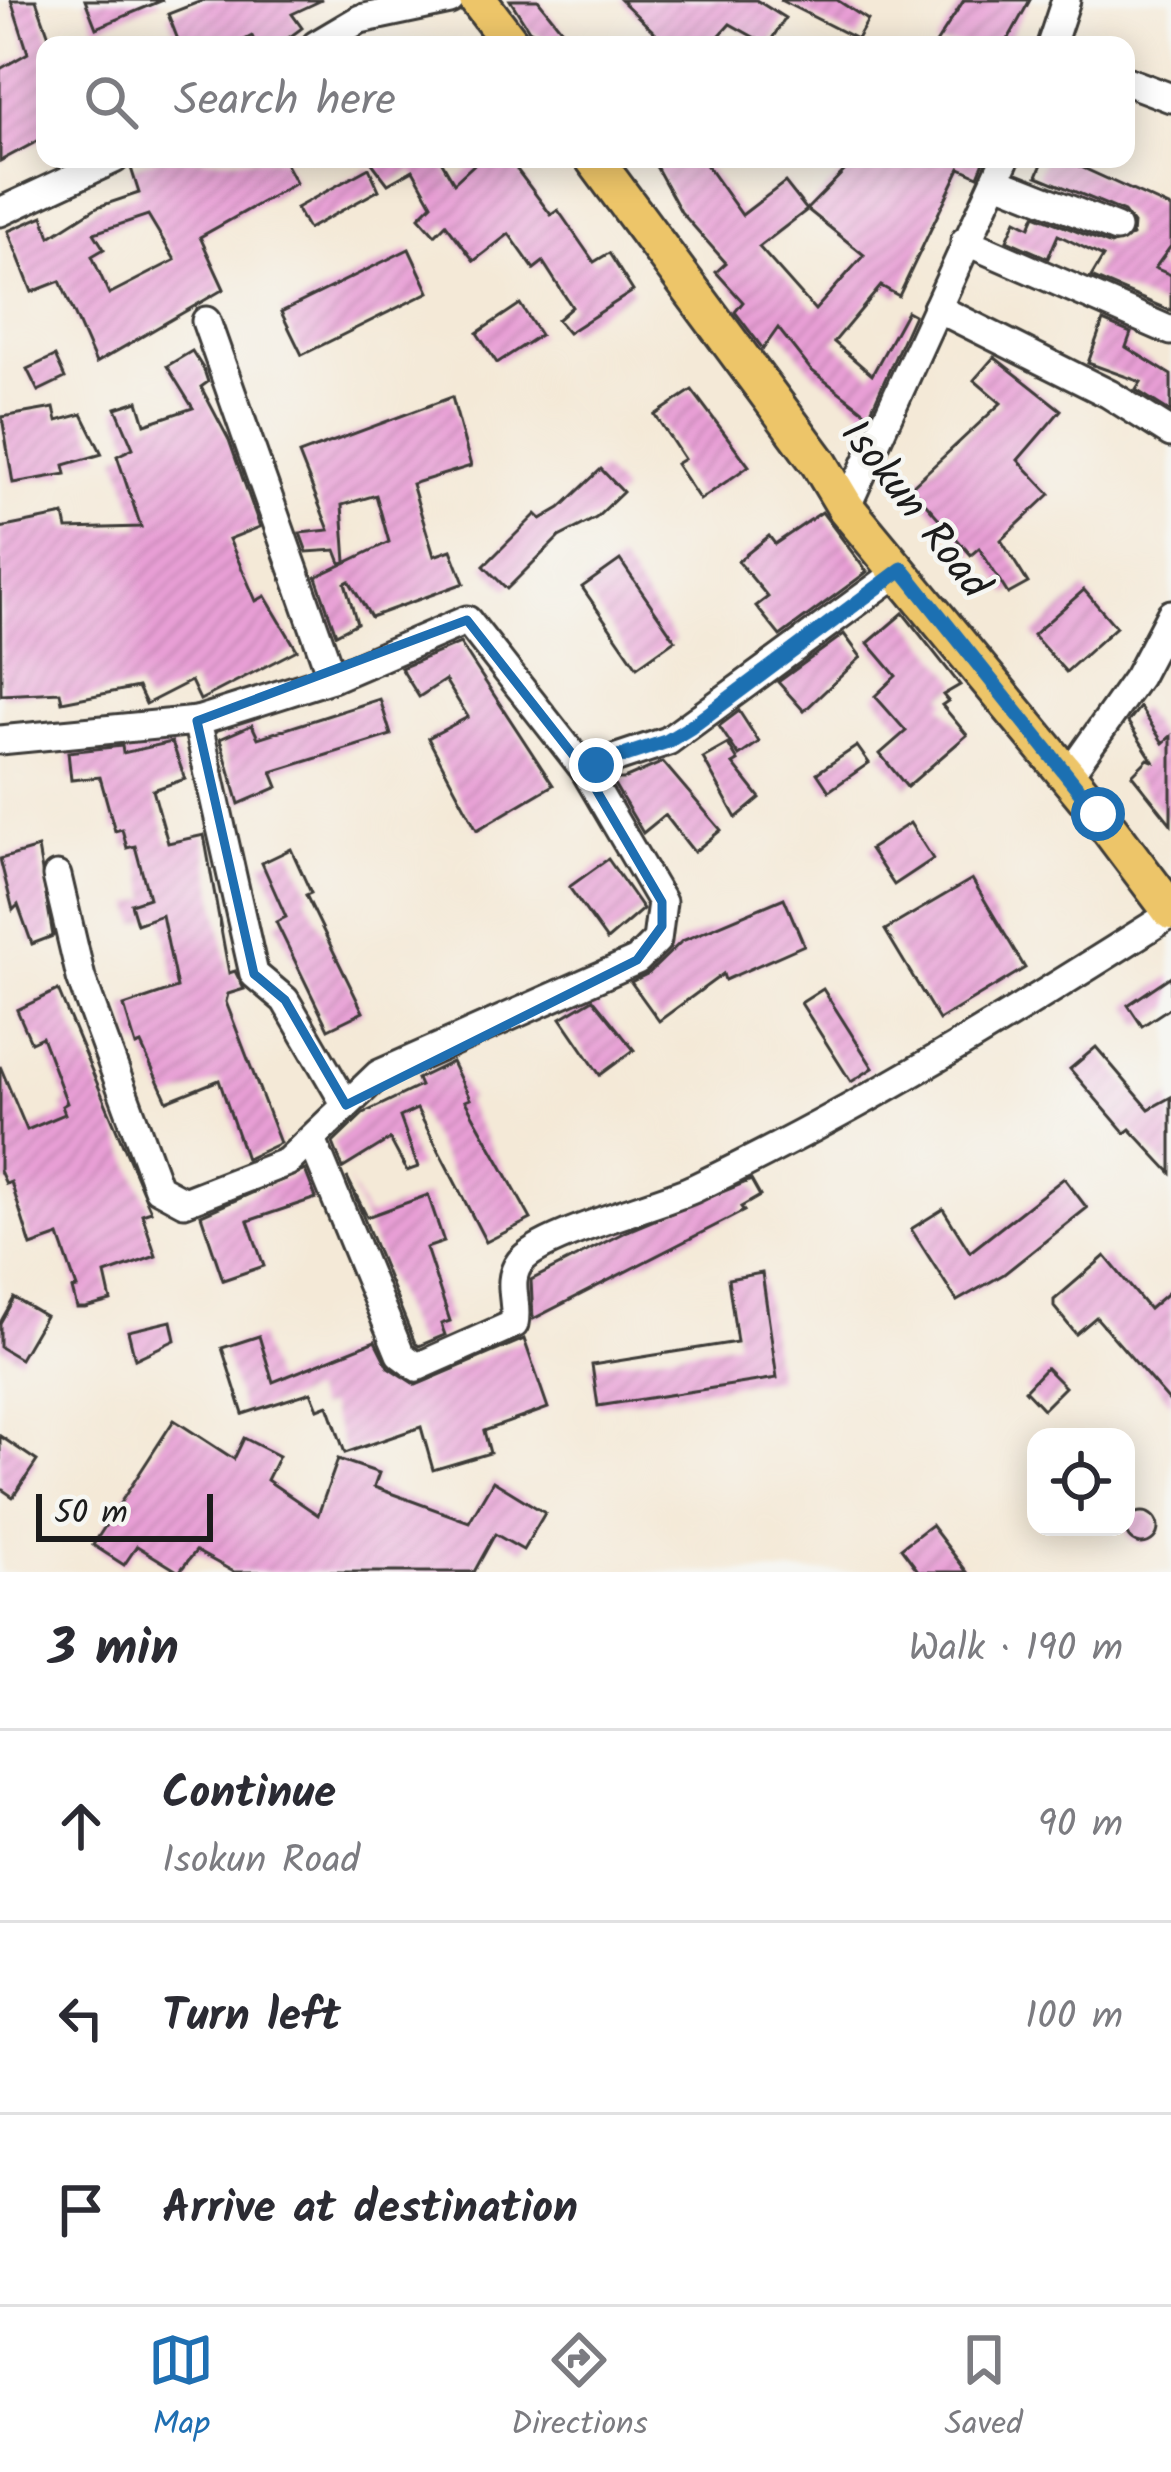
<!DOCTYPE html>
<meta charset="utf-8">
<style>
:root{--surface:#fff;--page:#f7f7f7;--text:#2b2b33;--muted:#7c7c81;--line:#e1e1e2;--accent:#1f6fb2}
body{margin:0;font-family:Kalam,sans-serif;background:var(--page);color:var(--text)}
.controls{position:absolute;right:36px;bottom:36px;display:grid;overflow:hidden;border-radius:24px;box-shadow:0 6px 30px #0003}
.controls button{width:108px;height:108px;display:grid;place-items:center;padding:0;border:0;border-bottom:3px solid var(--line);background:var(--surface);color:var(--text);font:60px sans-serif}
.scale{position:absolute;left:36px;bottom:30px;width:177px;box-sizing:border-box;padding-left:12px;border:6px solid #1c1c1c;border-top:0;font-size:33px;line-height:42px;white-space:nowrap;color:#1c1c1c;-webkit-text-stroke:9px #f6f6f2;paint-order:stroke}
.stop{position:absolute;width:36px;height:36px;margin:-27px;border:9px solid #1f6fb2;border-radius:50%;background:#fff}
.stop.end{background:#1f6fb2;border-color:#fff;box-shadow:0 3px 12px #0008}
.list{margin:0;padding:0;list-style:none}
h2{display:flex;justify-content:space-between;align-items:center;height:156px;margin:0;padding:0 48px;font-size:51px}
h2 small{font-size:39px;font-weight:400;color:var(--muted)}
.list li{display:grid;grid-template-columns:78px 1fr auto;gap:36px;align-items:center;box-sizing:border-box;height:192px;padding:0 48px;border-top:3px solid var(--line)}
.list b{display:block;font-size:45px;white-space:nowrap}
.list p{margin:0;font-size:39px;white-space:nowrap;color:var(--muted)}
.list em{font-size:39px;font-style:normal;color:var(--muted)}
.icon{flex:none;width:66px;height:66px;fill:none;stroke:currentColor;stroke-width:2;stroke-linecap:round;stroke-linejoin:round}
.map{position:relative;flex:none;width:1171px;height:1572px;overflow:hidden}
.search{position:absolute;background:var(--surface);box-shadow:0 6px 30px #0003;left:36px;right:36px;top:36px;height:132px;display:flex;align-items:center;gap:30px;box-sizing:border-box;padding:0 42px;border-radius:24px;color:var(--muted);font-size:45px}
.sheet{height:732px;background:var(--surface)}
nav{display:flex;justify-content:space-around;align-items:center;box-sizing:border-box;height:168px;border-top:3px solid var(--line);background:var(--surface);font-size:33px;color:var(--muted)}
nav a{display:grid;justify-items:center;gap:6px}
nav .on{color:var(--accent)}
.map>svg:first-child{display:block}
.building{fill:url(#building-hatch);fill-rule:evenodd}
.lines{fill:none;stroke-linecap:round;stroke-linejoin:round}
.minor-casing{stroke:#3c3b38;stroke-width:33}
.major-casing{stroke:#3c3b38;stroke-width:42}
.minor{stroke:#fff;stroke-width:27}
.major{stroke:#edc569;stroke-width:36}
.route{stroke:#1f6fb2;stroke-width:15}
.marked{fill:none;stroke:#1f6fb2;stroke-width:9;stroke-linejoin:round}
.labels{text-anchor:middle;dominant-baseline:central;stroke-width:9;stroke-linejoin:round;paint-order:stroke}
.street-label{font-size:42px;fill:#1c1c1c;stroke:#f6f6f2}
</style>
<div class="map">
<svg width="1171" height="1572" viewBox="0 0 1171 1572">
<defs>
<pattern id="building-hatch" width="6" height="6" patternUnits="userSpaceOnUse" patternTransform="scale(3)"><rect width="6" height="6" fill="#e89fd5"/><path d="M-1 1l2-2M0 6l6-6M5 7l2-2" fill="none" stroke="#c688b6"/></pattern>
</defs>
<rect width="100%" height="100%" fill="#f6f6f2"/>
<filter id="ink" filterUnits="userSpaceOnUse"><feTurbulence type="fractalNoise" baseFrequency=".00833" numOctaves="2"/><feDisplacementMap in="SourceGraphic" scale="24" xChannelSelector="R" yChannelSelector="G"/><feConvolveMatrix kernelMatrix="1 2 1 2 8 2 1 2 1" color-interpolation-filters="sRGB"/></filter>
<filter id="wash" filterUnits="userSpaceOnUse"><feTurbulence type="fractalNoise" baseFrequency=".004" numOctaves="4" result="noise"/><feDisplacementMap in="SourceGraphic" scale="48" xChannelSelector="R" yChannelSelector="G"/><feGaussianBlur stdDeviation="2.7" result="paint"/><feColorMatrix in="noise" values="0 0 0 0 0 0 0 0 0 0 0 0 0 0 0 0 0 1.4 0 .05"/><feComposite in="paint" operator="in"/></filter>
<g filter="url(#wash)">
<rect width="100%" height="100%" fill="#f4e9d7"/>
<g id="blocks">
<!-- building -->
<g class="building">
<polygon points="11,0 36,0 52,45 45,45 45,137 0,161 0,69 28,53"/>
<polygon points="85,0 163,0 96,28"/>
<polygon points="204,0 322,0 292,14 302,28 283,42 256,45 252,36 235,45 180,45 168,14"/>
<polygon points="510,0 538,0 574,45 555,45 529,30"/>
<polygon points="621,0 756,0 785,18 768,45 730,24 711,45 648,45 657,35"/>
<polygon points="780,0 837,0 868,20 857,39"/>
<polygon points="964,0 1030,0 1005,45 935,45"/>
<path d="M156,159H283L296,183L200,237L224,289L96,363L60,281L32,292L8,231L43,216L50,237L97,207L139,193L131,168ZM148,215L175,260L109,294L92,256L104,249L94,233Z"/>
<polygon points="369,159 440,159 454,183 480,159 509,159 551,215 558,210 594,262 609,253 633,291 568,333 557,320 572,307 543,262 534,269 509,234 474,261 446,224 435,235 419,217 432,204 413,170 388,184"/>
<polygon points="652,159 702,159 742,215 785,182 807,210 759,247 815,310 864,255 807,209 856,159 985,159 978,176 960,168 899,296 881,286 834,342 872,375 907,311 914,315 869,415 811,370 778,328 763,349 735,312 743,302 716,272 726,263 681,212"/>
<polygon points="1044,159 1082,159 1079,166 1171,208 1171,246 1155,268 1171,275 1171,311 1091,277 1103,257 1058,235 1048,258 1007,240 1016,220 1030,227 1035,215 1111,245 1132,236 1133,224 1124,212 1037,176"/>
<polygon points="369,168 379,190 308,229 296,208"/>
<polygon points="409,249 429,292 302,355 281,312"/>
<polygon points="520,304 540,335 497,363 477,333"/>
<polygon points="1103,321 1131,333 1126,347 1171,375 1171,412 1136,390 1141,382 1088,363"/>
<polygon points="192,351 204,370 208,382 201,387 229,440 260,527 229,539 256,601 265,596 297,650 200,700 191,681 146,704 138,687 62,702 60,692 1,695 0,528 64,515 67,529 141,527 117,456 133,448 116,408 138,401 145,424 193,408 167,366"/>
<polygon points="55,356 65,378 38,391 27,369"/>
<polygon points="994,357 1061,410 1018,460 1050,494 1001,540 1028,583 1008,594 979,548 971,555 911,487 1001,403 974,380"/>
<polygon points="692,390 749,466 700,500 676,464 684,459 655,415"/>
<polygon points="452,397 471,466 412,484 434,556 451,550 464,583 371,617 349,581 345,583 357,623 336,634 316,577 389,542 376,495 342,505 346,562 341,563 336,550 307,552 300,533 329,530 299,454"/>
<polygon points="54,408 57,421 82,414 102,454 64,465 66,474 13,483 2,417"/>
<polygon points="601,469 623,492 596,518 559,537 507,589 484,566 536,514 541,519 560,508"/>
<polygon points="822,512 867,572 780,636 756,606 768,597 738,561 769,536 775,544"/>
<polygon points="620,560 675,640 637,667 582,587"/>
<polygon points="1084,590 1116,627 1066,672 1033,635"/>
<polygon points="903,613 960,685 943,695 948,701 942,705 967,735 907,787 880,754 906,731 875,696 896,676 868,643"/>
<polygon points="844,634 861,657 804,711 778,682"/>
<polygon points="460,643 553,785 477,830 428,738 468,717 445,680 419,697 401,668"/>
<polygon points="380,699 391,735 272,772 278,787 239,804 220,739 252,725 258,738"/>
<polygon points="1140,707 1163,743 1171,736 1171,824 1132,775 1148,759 1153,761 1128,722"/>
<polygon points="739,711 759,742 739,756 719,726"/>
<polygon points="172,742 185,779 153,790 168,843 204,835 229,973 235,971 244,989 228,994 226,1002 280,1143 246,1159 219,1080 167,1101 141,1044 136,1046 124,1006 177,988 162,915 137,924 131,904 149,898 135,846 127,848 122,829 115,831 100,777 71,780 68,752 122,746 123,753"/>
<polygon points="728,744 738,761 733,764 760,798 736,818 703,758"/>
<polygon points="857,746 869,763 829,791 817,773"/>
<polygon points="663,762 721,830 694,852 665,815 643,833 611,779 624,779"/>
<polygon points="910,823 933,859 894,885 870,849"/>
<polygon points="38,848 53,936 32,944 18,905 13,910 0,859"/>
<polygon points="291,849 311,893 306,895 363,1012 328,1029 276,922 286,917 262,863"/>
<polygon points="608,859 643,909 607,940 569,887"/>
<polygon points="972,879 1025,968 939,1020 885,930"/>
<polygon points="784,898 804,945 725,980 723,974 659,1021 631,982 649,973 682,941"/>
<polygon points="1171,976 1171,1007 1142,1026 1128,1005"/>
<polygon points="823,989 873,1068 851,1082 801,1003"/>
<polygon points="58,990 147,1202 151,1211 142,1214 156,1256 105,1274 111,1301 85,1308 77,1308 72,1289 77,1288 59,1236 31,1246 11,1182 6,1184 0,1171 0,1066 27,1130 65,1114 62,1106 67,1103 42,1037 31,1042 17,1010"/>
<polygon points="593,999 634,1050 600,1075 561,1018"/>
<polygon points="1096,1047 1149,1109 1171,1097 1171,1173 1130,1129 1125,1133 1070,1069"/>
<polygon points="452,1062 470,1099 465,1101 531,1219 486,1242 417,1109 400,1117 418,1167 407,1171 390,1139 343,1168 333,1143 364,1113 420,1086 417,1079"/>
<polygon points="305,1170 316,1198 248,1221 264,1266 223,1280 201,1215"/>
<polygon points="347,1177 367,1217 428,1195 444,1242 426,1248 450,1321 441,1324 445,1335 419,1346 415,1343"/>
<polygon points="1064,1178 1087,1208 1004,1274 957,1301 911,1229 943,1209 970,1252"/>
<polygon points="751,1180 760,1196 741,1207 744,1211 533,1319 531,1280 625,1232"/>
<polygon points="1105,1256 1149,1309 1171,1290 1171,1403 1096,1317 1076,1334 1054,1307 1054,1300"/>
<polygon points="762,1273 777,1378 598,1406 592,1365 737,1342 728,1279"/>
<polygon points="14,1298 45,1316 20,1359 0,1347 0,1323"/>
<polygon points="171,1321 175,1340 135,1359 128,1331"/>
<polygon points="259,1336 273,1382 375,1341 388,1367 416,1385 524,1339 548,1408 484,1431 490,1453 433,1470 421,1427 345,1453 328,1405 318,1409 311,1392 243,1414 222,1348"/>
<polygon points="1046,1368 1065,1387 1043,1409 1025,1390"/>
<polygon points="174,1420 234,1459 244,1438 279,1456 267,1480 318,1515 338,1459 379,1473 374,1487 469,1522 493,1481 545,1513 523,1550 495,1534 474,1572 234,1572 196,1551 179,1572 137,1546 124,1565 93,1545"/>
<polygon points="0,1436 37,1461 13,1497 0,1488"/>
<circle cx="1142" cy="1528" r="16"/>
<polygon points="931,1525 967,1572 919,1572 901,1548"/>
</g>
</g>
</g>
<g filter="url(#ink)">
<use href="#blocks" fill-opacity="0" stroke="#3c3b38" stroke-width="3"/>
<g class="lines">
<!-- minor casing -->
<g class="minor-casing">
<g id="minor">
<polyline points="316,45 360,19 450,0"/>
<polyline points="1051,45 1066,0"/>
<polyline points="1126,81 1171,98"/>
<polyline points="997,181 1116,228"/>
<polyline points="0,212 114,159"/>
<polyline points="965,241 1171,331"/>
<polyline points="937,308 1109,394 1171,433"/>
<polyline points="206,321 332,678"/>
<polyline points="846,508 1005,159"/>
<polyline points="0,740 197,721"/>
<polyline points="1067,777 1138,677 1171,614"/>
<polyline points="57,876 81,978 158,1188 184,1202 287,1162 379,1074 637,960 657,940 662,902 584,769 668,741 902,569"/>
<polyline points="346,1105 285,1000 254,974 197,721 332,678 467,620 584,769"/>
<path d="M312,1140L400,1354L417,1367L514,1324C519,1303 505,1282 520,1262C541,1234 657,1206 695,1188C862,1108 1015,1013 1171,914"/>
</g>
</g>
<!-- major casing -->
<g class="major-casing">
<g id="major">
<polyline points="478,0 512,45"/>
<polyline points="594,159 819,463 846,508 1086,798 1171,911"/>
</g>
</g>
<!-- minor -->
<use href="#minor" class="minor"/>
<!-- major -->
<use href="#major" class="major"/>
</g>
</g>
<g class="lines" filter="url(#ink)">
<!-- route -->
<polyline class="route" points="596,765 668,741 691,727 902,569 1098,814"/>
</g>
<!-- marked area -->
<path class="marked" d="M467,620L584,769L662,902V926L637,960L346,1105L285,1000L254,974L197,721Z"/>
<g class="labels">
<!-- street labels -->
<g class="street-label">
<text transform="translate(914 510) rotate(52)">Isokun Road</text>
</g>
</g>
</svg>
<div class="controls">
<button><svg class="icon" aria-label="locate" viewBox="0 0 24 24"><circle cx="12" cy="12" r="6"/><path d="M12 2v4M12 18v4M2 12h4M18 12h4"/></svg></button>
</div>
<div class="scale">50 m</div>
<div class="stop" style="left:1098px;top:814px"></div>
<div class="stop end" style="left:596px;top:765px"></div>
<div class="search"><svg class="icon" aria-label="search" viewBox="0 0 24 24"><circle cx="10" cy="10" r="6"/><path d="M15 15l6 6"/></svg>Search here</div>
</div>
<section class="sheet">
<h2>3 min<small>Walk · 190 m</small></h2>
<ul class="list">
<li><svg class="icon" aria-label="ahead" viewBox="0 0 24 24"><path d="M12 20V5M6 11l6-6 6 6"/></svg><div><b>Continue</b><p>Isokun Road</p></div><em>90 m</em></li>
<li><svg class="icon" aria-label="left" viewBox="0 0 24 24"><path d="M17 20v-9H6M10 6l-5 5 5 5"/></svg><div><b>Turn left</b></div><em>100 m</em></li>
<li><svg class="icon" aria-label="arrive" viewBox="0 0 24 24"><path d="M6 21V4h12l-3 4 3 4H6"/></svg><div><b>Arrive at destination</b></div></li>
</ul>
</section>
<nav>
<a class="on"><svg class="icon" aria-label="map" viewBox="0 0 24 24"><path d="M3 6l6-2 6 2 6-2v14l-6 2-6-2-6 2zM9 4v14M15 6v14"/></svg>Map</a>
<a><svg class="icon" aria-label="directions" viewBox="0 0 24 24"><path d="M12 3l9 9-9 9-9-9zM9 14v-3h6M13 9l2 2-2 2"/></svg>Directions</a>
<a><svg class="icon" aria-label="saved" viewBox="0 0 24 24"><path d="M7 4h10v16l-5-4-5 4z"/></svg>Saved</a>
</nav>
